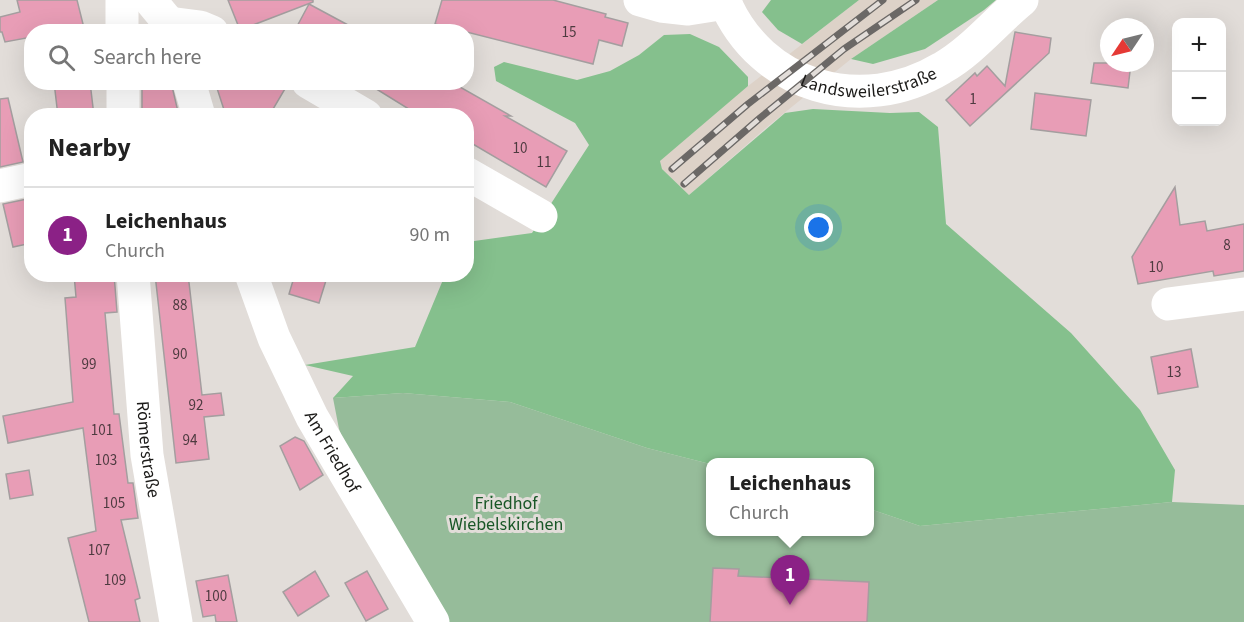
<!DOCTYPE html>
<meta charset="utf-8">
<style>
:root{--surface:#fff;--page:#f6f6f6;--text:#222;--muted:#767676;--line:#e0e0e0;--accent:#8b2186}
body{margin:0;font-family:"Source Sans 3",sans-serif;background:var(--page);color:var(--text)}
.controls{position:absolute;right:18px;top:18px;display:grid;overflow:hidden;border-radius:12px;box-shadow:0 6px 24px #0002}
.controls button{width:54px;height:54px;display:grid;place-items:center;padding:0;border:0;border-bottom:2px solid var(--line);background:var(--surface);color:var(--text);font:30px sans-serif}
.compass{position:absolute;left:1100px;top:18px;width:54px;height:54px;border-radius:50%;background:var(--surface);box-shadow:0 6px 24px #0002;rotate:235deg}
.you{position:absolute;left:819px;top:228px;width:21px;height:21px;margin:-15px;border:4px solid #fff;border-radius:50%;background:#1a73e8;box-shadow:0 0 0 9px #1a73e833}
.badge{display:grid;place-items:center;width:39px;height:39px;border-radius:50%;background:var(--accent);color:#fff;font-size:20px;font-weight:700}
.pin{position:absolute;translate:-50% -50px;filter:drop-shadow(0 2px 3px #0008)}
.pin::after{content:'';position:absolute;top:32px;width:21px;height:18px;background:inherit;clip-path:polygon(0 0,100% 0,50% 100%)}
.popup{position:absolute;left:706px;top:458px;width:168px;height:78px;box-sizing:border-box;display:grid;place-content:center;border-radius:12px;background:var(--surface);filter:drop-shadow(0 2px 4px #0005);font-size:20px;white-space:nowrap;color:var(--muted)}
.popup b{font-size:22px;color:var(--text)}
.popup::after{content:'';position:absolute;left:50%;top:100%;margin-left:-12px;border:12px solid transparent;border-top-color:var(--surface)}
.list{margin:0;padding:0;list-style:none}
h2{display:flex;justify-content:space-between;align-items:center;height:78px;margin:0;padding:0 24px;font-size:26px}
h2 small{font-size:20px;font-weight:400;color:var(--muted)}
.list li{display:grid;grid-template-columns:39px 1fr auto;gap:18px;align-items:center;box-sizing:border-box;height:96px;padding:0 24px;border-top:2px solid var(--line)}
.list b{display:block;font-size:22px;white-space:nowrap}
.list p{margin:0;font-size:20px;white-space:nowrap;color:var(--muted)}
.list em{font-size:20px;font-style:normal;color:var(--muted)}
.icon{flex:none;width:33px;height:33px;fill:none;stroke:currentColor;stroke-width:2;stroke-linecap:round;stroke-linejoin:round}
.map{position:relative;flex:none;width:1244px;height:622px;overflow:hidden}
.search{position:absolute;background:var(--surface);box-shadow:0 6px 24px #0002;left:24px;top:24px;width:450px;height:66px;display:flex;align-items:center;gap:15px;box-sizing:border-box;padding:0 21px;border-radius:24px;color:var(--muted);font-size:22px}
.panel{position:absolute;background:var(--surface);box-shadow:0 6px 24px #0002;left:24px;top:108px;width:450px;height:174px;border-radius:24px}
.map>svg:first-child{display:block}
.built{fill:#ddd2c8}
.green{fill:#96bc9a}
.forest{fill:#85c08d}
.building{fill:#e89db6;stroke:#a49e9f;stroke-width:1.5}
.lines{fill:none;stroke-linecap:round;stroke-linejoin:round}
.minor{stroke:#fff;stroke-width:33}
.rail-casing{stroke:#6b6866;stroke-width:7}
.rail{stroke:#e2ddd9;stroke-width:4.5;stroke-dasharray:14;stroke-linecap:butt}
.labels{text-anchor:middle;dominant-baseline:central;stroke-width:6;stroke-linejoin:round;paint-order:stroke}
.number-label{font-size:15px;fill:#4e3b40}
.street-label{font-size:18px;fill:#1b1a18;stroke:#e2ddd9}
.park-label{font-size:18px;fill:#195727;stroke:#e2ddd9}
</style>
<div class="map">
<svg width="1244" height="622" viewBox="0 0 1244 622">
<rect width="100%" height="100%" fill="#e2ddd9"/>
<!-- built -->
<polygon class="built" points="859,0 938,0 851,59 767,127 689,195 662,169 660,161 663,158 739,93"/>
<!-- green -->
<polygon class="green" points="403,393 510,402 647,448 710,464 710,532 870,532 870,509 920,526 1172,502 1244,505 1244,622 445,622 348,453 339,429 333,398"/>
<!-- forest -->
<g class="forest">
<polygon points="771,0 859,0 802,44 778,30 762,12"/>
<polygon points="938,0 996,0 984,10 925,49 873,64 851,59"/>
<polygon points="690,34 719,47 748,77 748,86 660,161 662,169 689,195 785,113 813,109 890,113 919,112 938,127 946,224 1071,333 1140,410 1175,470 1172,502 920,526 870,509 870,462 710,464 647,448 510,402 403,393 333,398 353,376 305,365 415,347 445,275 466,274 467,242 532,233 589,145 575,123 496,81 494,67 504,62 577,80 610,71 639,55 664,35"/>
</g>
<!-- building -->
<g class="building">
<polygon points="17,0 77,0 85,32 32,32 32,37 5,42 2,32 0,32 0,17 20,12"/>
<polygon points="228,0 313,0 313,2 240,30"/>
<polygon points="442,0 553,0 606,14 605,17 628,23 622,46 599,40 593,64 435,24"/>
<polygon points="309,4 361,32 294,32"/>
<polygon points="1015,32 1051,38 1049,53 970,126 946,100 975,73 977,76 987,66 1005,86"/>
<polygon points="1094,63 1131,63 1128,88 1091,83"/>
<polygon points="54,82 90,82 94,116 58,116"/>
<polygon points="142,82 171,82 179,116 142,116"/>
<polygon points="215,82 289,82 269,116 226,116"/>
<polygon points="365,82 453,83 511,116 505,116 567,151 546,187 466,140 466,116 420,116"/>
<polygon points="1035,93 1091,100 1086,136 1031,129"/>
<polygon points="8,98 23,162 0,167 0,99"/>
<polygon points="1175,187 1180,225 1205,221 1207,231 1244,224 1244,271 1214,276 1213,271 1138,284 1132,257"/>
<polygon points="32,198 32,243 13,247 3,204"/>
<polygon points="74,274 114,274 117,312 105,313 114,414 119,414 128,483 133,483 138,518 121,520 140,598 135,600 140,622 89,622 68,538 96,531 83,428 8,443 3,416 73,402 65,298 76,297"/>
<polygon points="155,274 188,274 202,395 221,393 224,415 204,417 209,459 176,463"/>
<polygon points="295,274 328,274 319,303 289,294"/>
<polygon points="1191,349 1198,387 1158,394 1151,357"/>
<polygon points="295,437 304,441 323,475 300,490 280,446"/>
<polygon points="29,470 33,495 10,499 6,474"/>
<polygon points="713,568 739,569 738,576 869,582 867,622 710,622"/>
<polygon points="315,571 329,596 298,616 283,592"/>
<polygon points="367,571 388,609 366,621 345,583"/>
<polygon points="228,575 237,622 216,622 215,615 203,617 196,581"/>
</g>
<g class="lines">
<!-- minor -->
<g class="minor">
<polyline points="122,0 122,32"/>
<polyline points="150,0 169,23 172,32"/>
<polyline points="640,0 661,6 688,9 726,3"/>
<path id="s1" d="M724,0C761,88 862,116 942,68C972,51 995,22 1022,0"/>
<polyline points="169,23 200,27 212,32"/>
<polyline points="123,82 123,116"/>
<polyline points="189,82 199,116"/>
<polyline points="308,82 366,116"/>
<polyline points="466,173 541,216"/>
<polyline points="0,186 32,179"/>
<path id="s2" d="M133,274L147,455L176,622"/>
<path id="s3" d="M251,274L274,338L312,417L433,622"/>
<polyline points="1168,304 1244,294"/>
</g>
<!-- rail casing -->
<g class="rail-casing">
<g id="rail">
<polyline points="672,169 748,104 883,0"/>
<polyline points="684,184 760,118 844,49 916,0"/>
</g>
</g>
<!-- rail -->
<use href="#rail" class="rail"/>
</g>
<g class="labels">
<!-- number labels -->
<g class="number-label">
<text x="569" y="32">15</text>
<text x="973" y="99">1</text>
<text x="520" y="148">10</text>
<text x="544" y="162">11</text>
<text x="1227" y="245">8</text>
<text x="1156" y="267">10</text>
<text x="180" y="305">88</text>
<text x="180" y="354">90</text>
<text x="89" y="364">99</text>
<text x="1174" y="372">13</text>
<text x="196" y="405">92</text>
<text x="102" y="430">101</text>
<text x="190" y="440">94</text>
<text x="106" y="460">103</text>
<text x="114" y="503">105</text>
<text x="99" y="550">107</text>
<text x="115" y="580">109</text>
<text x="216" y="596">100</text>
</g>
<!-- street labels -->
<g class="street-label">
<text stroke="none"><textPath href="#s1" startOffset="183">Landsweilerstraße</textPath></text>
<text stroke="none"><textPath href="#s2" startOffset="176">Römerstraße</textPath></text>
<text stroke="none"><textPath href="#s3" startOffset="196">Am Friedhof</textPath></text>
</g>
<!-- park labels -->
<g class="park-label">
<text x="506" y="503">Friedhof<tspan x="506" dy="21">Wiebelskirchen</tspan></text>
</g>
</g>
</svg>
<div class="controls">
<button>+</button>
<button>−</button>
</div>
<svg class="compass" viewBox="-18 -18 36 36"><path d="M0-13l5 13h-10z" fill="#e53935"/><path d="M0 13l5-13h-10z" fill="#767676"/></svg>
<div class="you"></div>
<div class="pin badge" style="left:790px;top:605px">1</div>
<div class="popup"><b>Leichenhaus</b>Church</div>
<div class="search"><svg class="icon" aria-label="search" viewBox="0 0 24 24"><circle cx="10" cy="10" r="6"/><path d="M15 15l6 6"/></svg>Search here</div>
<section class="panel">
<h2>Nearby<small></small></h2>
<ul class="list">
<li><span class="badge">1</span><div><b>Leichenhaus</b><p>Church</p></div><em>90 m</em></li>
</ul>
</section>
</div>
